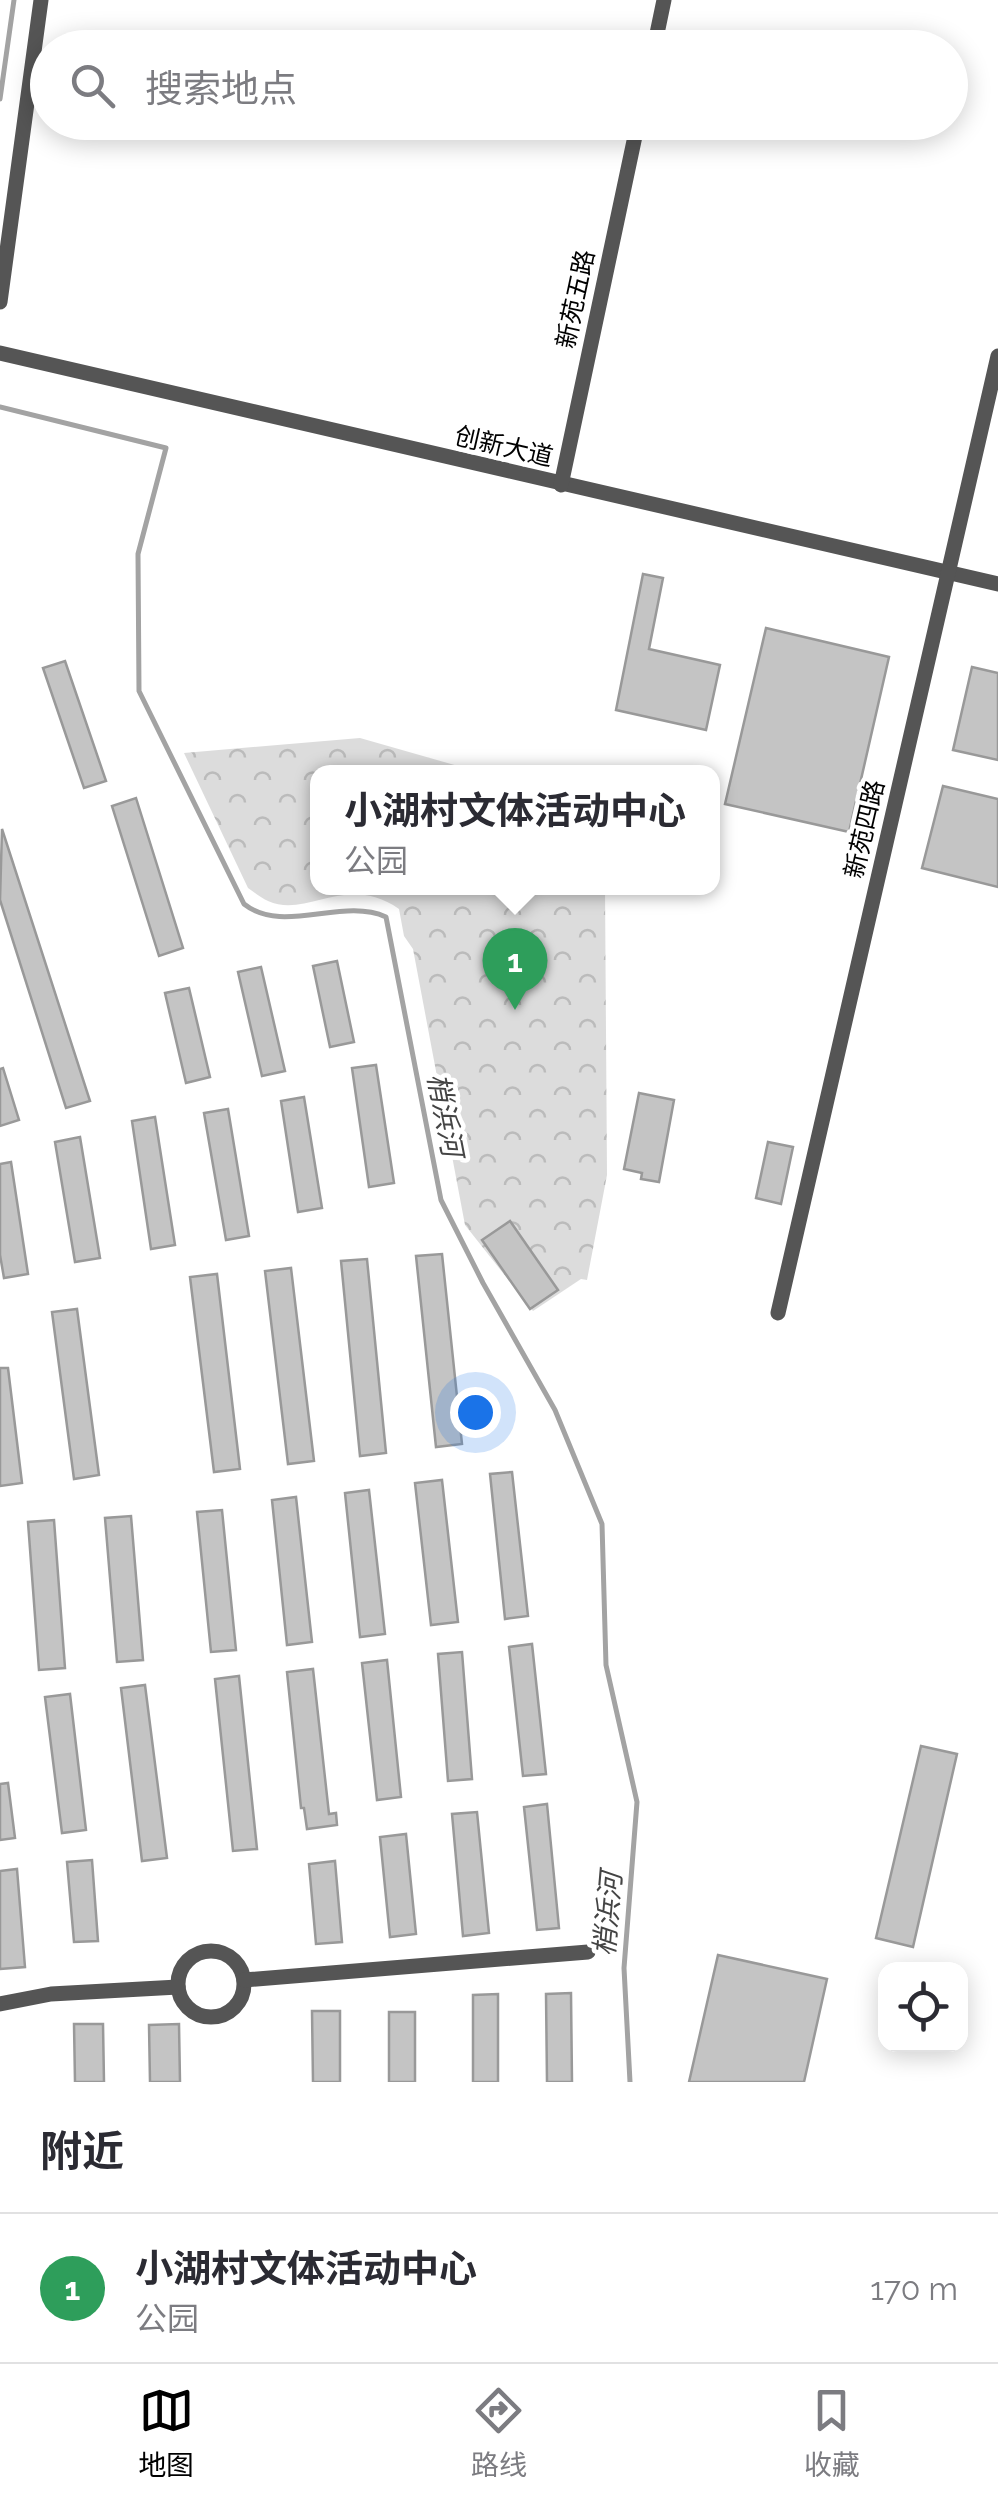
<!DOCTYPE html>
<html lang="zh">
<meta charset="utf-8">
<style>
:root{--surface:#fff;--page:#f2f2f3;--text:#2b2b33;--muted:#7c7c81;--line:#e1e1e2;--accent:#000}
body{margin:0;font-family:Raleway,"Noto Sans SC",sans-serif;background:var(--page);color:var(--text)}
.controls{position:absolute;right:30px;bottom:30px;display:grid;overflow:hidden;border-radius:20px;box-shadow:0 5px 25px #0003}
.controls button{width:90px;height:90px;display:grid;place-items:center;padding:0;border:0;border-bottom:2px solid var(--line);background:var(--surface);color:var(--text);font:50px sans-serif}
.you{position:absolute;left:475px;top:1412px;width:35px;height:35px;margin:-25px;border:8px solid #fff;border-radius:50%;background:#1a73e8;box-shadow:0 0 0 15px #1a73e833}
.badge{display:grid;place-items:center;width:65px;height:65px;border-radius:50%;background:var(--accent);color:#fff;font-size:32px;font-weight:700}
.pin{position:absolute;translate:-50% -82px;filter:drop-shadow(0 2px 5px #0008)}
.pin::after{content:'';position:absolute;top:52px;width:35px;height:30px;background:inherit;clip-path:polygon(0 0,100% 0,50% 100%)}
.popup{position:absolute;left:310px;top:765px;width:410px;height:130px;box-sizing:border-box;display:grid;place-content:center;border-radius:20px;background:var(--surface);filter:drop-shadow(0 2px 8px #0005);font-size:32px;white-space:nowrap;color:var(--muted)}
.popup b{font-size:38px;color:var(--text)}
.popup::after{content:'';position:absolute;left:50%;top:100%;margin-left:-20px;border:20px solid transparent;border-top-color:var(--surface)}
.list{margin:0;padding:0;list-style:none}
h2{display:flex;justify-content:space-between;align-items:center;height:130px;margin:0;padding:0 40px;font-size:42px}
h2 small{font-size:32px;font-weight:400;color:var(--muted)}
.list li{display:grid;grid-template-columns:65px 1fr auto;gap:30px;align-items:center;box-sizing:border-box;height:150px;padding:0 40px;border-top:2px solid var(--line)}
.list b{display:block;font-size:38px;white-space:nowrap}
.list p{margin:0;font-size:32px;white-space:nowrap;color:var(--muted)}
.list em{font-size:32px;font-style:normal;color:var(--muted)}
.icon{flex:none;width:55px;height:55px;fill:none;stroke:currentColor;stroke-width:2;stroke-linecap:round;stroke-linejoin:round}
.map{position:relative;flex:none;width:998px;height:2082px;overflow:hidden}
.search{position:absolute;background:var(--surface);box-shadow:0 5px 25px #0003;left:30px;right:30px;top:30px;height:110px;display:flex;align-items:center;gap:25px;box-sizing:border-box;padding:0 35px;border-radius:55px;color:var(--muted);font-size:38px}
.sheet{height:280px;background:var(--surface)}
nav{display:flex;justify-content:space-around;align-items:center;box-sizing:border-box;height:140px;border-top:2px solid var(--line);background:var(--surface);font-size:28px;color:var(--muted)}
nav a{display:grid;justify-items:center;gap:5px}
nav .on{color:var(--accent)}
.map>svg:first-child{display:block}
.forest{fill:url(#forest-crowns)}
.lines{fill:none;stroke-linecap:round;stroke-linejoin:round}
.stream{stroke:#a3a3a3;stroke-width:5}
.building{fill:#c4c4c4;stroke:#999;stroke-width:2.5}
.minor{stroke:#555;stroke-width:15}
.labels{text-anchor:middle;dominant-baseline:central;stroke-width:9;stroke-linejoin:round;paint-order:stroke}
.street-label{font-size:25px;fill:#000;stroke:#fff}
.water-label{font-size:28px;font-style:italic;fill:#444;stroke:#fff}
</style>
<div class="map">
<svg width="998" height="2082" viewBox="0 0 998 2082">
<defs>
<pattern id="forest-crowns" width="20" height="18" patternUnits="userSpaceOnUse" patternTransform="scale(2.5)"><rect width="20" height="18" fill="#dcdcdc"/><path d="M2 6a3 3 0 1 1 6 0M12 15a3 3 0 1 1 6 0" fill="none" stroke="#bbb"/></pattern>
</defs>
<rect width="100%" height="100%" fill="#fff"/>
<!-- forest -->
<path class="forest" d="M360,738L479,772H318V888H605L607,1175L587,1280L581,1279L533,1311L465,1225L413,949L404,936L399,909C346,872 307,919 268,901C261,898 254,892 248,888L184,753Z"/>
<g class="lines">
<!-- stream -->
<g class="stream">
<polyline points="0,99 14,0"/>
<path d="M0,407L166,448L138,554L139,691L244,904C283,935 342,897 386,917L441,1200L483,1283L555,1410L602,1524L606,1665L637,1802L624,1968L630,2082"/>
</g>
</g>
<!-- building -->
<g class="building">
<polygon points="643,574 663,578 649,649 720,665 706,730 616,710"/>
<polygon points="766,628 889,657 849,832 725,804"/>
<polygon points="65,661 106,781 84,788 43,668"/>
<polygon points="972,667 998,673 998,760 953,750"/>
<polygon points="943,786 998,799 998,887 922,868"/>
<polygon points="136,798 183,948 159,956 112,806"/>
<polygon points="2,829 90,1101 66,1108 0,900"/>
<polygon points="337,961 354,1042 330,1047 313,966"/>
<polygon points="261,967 285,1071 262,1076 238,972"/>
<polygon points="189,988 210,1077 186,1083 165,993"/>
<polygon points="376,1065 394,1183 369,1187 352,1068"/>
<polygon points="3,1068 19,1120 0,1126 0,1069"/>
<polygon points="639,1093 674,1100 659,1182 641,1179 642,1173 624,1169"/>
<polygon points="304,1097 322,1208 298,1212 281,1101"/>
<polygon points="228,1109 249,1236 226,1240 204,1113"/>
<polygon points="155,1117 175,1245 151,1249 132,1121"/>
<polygon points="80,1137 100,1258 75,1262 55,1142"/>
<polygon points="768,1142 793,1147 781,1204 756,1198"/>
<polygon points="11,1162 28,1274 4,1278 0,1255 0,1164"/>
<polygon points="510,1221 558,1290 530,1309 482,1240"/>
<polygon points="442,1254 462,1444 436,1447 416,1256"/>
<polygon points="367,1259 386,1453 360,1456 341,1261"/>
<polygon points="291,1268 314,1461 288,1464 265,1271"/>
<polygon points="217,1274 240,1469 214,1472 190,1277"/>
<polygon points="77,1309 99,1475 74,1479 52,1312"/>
<polygon points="0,1368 8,1368 22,1483 0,1486"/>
<polygon points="512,1472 528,1616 505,1619 490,1474"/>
<polygon points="442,1480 458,1622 431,1625 415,1483"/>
<polygon points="369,1490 385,1634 360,1637 345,1493"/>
<polygon points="296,1497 312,1642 287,1645 272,1500"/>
<polygon points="222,1510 236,1650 211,1652 197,1512"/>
<polygon points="131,1516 143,1660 117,1662 105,1518"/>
<polygon points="54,1520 65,1668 39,1670 28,1522"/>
<polygon points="532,1644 546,1774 523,1776 509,1647"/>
<polygon points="462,1652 472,1779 448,1781 438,1654"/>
<polygon points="387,1660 401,1797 377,1800 362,1663"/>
<polygon points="313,1669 329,1814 336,1813 337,1825 307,1829 304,1808 301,1808 287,1672"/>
<polygon points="239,1676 257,1849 233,1851 215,1679"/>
<polygon points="145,1685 167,1858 142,1861 121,1688"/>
<polygon points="70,1694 86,1830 62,1833 45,1697"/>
<polygon points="921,1746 957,1754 913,1947 876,1938"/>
<polygon points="8,1783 15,1838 0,1840 0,1784"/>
<polygon points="547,1804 559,1928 537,1930 524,1807"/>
<polygon points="477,1812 489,1933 463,1936 452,1814"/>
<polygon points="406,1834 416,1934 390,1937 380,1837"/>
<polygon points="92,1860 98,1941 74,1942 67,1862"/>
<polygon points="335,1861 342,1942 316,1944 309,1864"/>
<polygon points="17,1869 25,1967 0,1969 0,1871"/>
<polygon points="718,1955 827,1979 804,2082 689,2082"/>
<polygon points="571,1993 572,2082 547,2082 546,1994"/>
<polygon points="498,1994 498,2082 473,2082 473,1995"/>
<polygon points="312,2011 340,2011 340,2082 313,2082"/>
<rect x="389" y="2012" width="26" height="70"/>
<polygon points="74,2024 103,2024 104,2082 75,2082"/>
<polygon points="179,2024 180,2082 150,2082 149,2025"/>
</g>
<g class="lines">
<!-- minor -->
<g class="minor">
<polyline points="654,48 664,0"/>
<polyline points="0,302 41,0"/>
<polyline points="0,353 998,584"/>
<polyline points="561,485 638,122"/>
<polyline points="778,1313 998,356"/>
<circle cx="211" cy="1984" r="33"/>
<polyline points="244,1980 588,1952"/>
<polyline points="0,2004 51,1994 178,1987"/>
</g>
</g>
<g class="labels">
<!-- street labels -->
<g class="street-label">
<text transform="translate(575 299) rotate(-78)">新苑五路</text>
<text transform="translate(504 446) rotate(13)">创新大道</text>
<text transform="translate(864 829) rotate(-77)">新苑四路</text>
</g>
<!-- water labels -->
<g class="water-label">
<text transform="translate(445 1115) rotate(79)">梢浜河</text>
<text transform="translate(608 1914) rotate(-85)">梢浜河</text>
</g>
</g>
</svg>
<div class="controls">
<button><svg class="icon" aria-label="locate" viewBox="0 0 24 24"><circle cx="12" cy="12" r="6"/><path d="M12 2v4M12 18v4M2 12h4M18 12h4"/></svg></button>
</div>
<div class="you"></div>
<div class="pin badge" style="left:515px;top:1010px;background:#2e9e5b">1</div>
<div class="popup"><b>小湖村文体活动中心</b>公园</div>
<div class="search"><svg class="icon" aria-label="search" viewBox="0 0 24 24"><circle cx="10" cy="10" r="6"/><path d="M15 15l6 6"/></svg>搜索地点</div>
</div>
<section class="sheet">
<h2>附近<small></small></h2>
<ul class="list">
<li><span class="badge" style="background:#2e9e5b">1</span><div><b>小湖村文体活动中心</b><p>公园</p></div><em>170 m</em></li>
</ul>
</section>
<nav>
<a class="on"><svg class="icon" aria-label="map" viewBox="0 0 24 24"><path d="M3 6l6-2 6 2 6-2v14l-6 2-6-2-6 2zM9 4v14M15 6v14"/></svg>地图</a>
<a><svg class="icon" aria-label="directions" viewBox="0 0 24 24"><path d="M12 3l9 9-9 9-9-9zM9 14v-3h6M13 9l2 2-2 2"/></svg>路线</a>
<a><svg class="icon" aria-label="saved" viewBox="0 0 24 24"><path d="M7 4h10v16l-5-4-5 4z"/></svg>收藏</a>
</nav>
